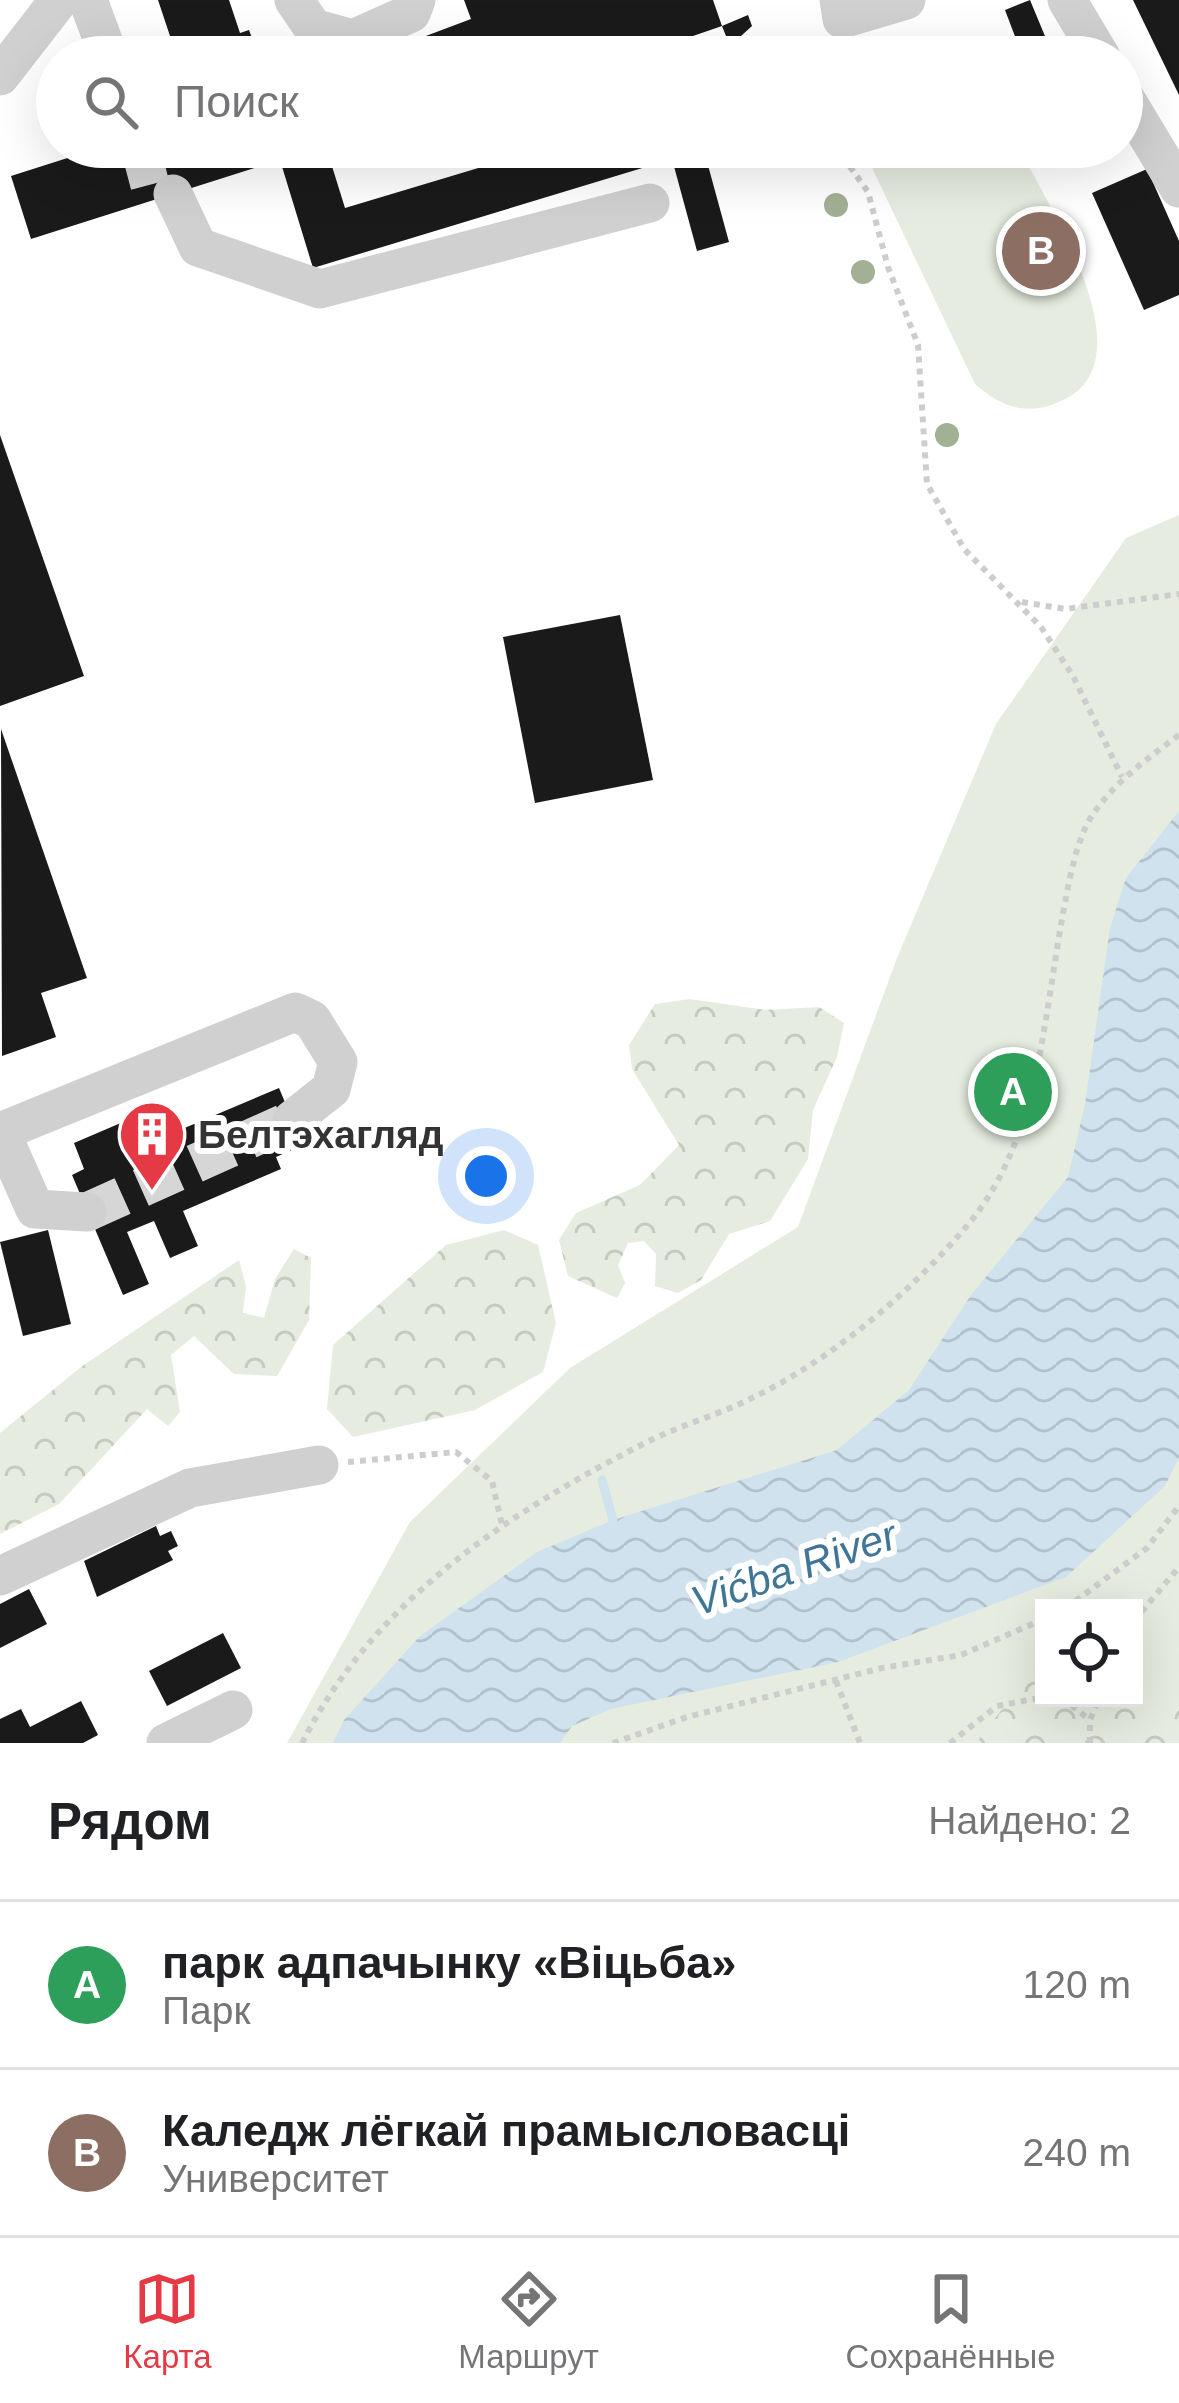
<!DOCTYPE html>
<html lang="ru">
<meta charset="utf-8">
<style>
:root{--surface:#fff;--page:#f6f6f6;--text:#202124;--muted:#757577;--line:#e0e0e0;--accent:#e63946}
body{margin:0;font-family:Helvetica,sans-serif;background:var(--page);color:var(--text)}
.controls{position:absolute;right:36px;bottom:36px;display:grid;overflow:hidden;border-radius:0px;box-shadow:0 12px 48px #0002}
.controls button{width:108px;height:108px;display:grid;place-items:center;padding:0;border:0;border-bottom:3px solid var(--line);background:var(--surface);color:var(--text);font:60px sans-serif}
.you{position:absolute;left:486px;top:1176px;width:42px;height:42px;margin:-30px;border:9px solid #fff;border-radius:50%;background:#1a73e8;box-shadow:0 0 0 18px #1a73e833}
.badge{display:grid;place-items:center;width:78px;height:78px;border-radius:50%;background:var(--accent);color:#fff;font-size:39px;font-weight:700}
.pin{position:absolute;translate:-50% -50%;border:6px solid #fff;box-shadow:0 3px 12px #0006}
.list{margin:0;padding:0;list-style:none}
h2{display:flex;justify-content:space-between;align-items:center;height:156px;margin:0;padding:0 48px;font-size:51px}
h2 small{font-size:39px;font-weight:400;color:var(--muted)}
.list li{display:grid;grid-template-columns:78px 1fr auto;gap:36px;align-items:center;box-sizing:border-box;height:168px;padding:0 48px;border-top:3px solid var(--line)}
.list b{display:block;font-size:45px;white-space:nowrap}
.list p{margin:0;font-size:39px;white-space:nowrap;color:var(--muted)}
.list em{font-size:39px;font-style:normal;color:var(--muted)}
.icon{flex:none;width:66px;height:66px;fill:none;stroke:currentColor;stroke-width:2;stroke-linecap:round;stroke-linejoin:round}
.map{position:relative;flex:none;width:1179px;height:1743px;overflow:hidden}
.search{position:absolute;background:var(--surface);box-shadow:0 12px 48px #0002;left:36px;right:36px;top:36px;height:132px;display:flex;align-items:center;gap:30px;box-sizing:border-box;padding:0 42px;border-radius:66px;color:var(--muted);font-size:45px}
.sheet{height:492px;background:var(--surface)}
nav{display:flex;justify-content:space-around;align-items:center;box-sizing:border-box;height:168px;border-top:3px solid var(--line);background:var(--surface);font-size:33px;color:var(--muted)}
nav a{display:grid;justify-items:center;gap:6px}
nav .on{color:var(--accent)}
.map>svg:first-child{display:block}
.green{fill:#e6ecdf;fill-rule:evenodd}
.forest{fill:url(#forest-crowns)}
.water{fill:url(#water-waves)}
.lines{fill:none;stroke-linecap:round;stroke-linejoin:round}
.stream{stroke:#cfe2ee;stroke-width:9}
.building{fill:#1a1a1a}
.minor-tunnel{stroke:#d6d6d6;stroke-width:39;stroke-dasharray:39 20;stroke-linecap:butt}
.path{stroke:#cdcdcd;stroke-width:6;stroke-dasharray:6 6;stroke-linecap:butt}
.minor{stroke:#d0d0d0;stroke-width:39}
.tree{fill:#a2b095}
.labels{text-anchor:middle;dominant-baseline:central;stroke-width:12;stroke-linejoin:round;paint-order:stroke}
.poi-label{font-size:39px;font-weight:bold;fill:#333;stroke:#fff;text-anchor:start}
.water-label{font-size:42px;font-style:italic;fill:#3f7597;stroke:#fff}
</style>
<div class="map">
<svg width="1179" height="1743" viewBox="0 0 1179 1743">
<defs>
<pattern id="forest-crowns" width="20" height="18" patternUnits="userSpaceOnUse" patternTransform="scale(3)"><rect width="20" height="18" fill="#e6ecdf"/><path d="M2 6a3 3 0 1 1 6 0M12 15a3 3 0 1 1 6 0" fill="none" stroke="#c6cbc0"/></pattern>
<pattern id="water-waves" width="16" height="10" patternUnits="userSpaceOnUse" patternTransform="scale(3)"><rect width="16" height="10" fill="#cfe2ee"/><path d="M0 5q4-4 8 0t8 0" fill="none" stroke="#b2c2cd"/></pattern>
</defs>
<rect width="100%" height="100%" fill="#fff"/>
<!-- green -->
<g class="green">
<path d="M867,147H1019C1048,208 1159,371 1051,405C1022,415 997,404 975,384L873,170Z"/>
<path d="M1179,515V1743H287L410,1522L570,1368L798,1227L897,958L996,724L1126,538ZM1044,1608H1134V1698H1044Z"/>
</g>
<!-- forest -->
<g class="forest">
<polygon points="690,999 765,1010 819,1007 844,1023 837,1057 813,1110 808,1159 770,1221 729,1234 701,1280 678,1293 655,1286 656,1254 644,1241 628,1243 618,1265 625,1283 617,1298 568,1276 559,1240 576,1213 640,1185 679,1145 632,1069 629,1045 655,1004"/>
<polygon points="504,1230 538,1245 556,1323 543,1372 475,1410 353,1437 327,1409 333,1345 446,1245"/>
<polygon points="294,1249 311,1258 309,1320 277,1376 234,1374 194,1336 171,1355 180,1412 168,1426 147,1409 59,1504 0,1534 0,1433 81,1367 239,1260 246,1286 243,1313 264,1318 275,1279"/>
<polygon points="1044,1671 1044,1698 1082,1698 1094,1711 1179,1690 1179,1743 976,1743 1031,1672"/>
</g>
<!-- water -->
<polygon class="water" points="1179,811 1179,1457 1165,1486 1066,1577 838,1662 611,1709 572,1726 560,1743 333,1743 344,1720 420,1636 537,1552 613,1520 837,1450 909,1390 971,1295 1068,1177 1085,1104 1110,928 1126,878"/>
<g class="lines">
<!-- stream -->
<polyline class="stream" points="602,1480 613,1520"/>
</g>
<!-- building -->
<g class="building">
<polygon points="158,0 229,0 240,33 249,30 259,57 177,57"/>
<polygon points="464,0 713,0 722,26 632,57 370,57 471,19"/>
<polygon points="1030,0 1047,41 1021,52 1005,10"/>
<polygon points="1133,0 1179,0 1179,95"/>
<polygon points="748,15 752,26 730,46 722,26"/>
<polygon points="102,147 373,147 331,163 345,208 548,147 703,147 729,242 697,251 672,159 313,268 280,160 31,239 11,176"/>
<polygon points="1147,169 1179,241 1179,295 1144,310 1092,193"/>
<polygon points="0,435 84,676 0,706"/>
<polygon points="620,615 653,780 535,803 503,637"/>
<polygon points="1,729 87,978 41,993 56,1037 2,1056"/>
<polygon points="279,1088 303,1145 276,1157 281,1169 183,1211 198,1246 170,1258 154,1221 127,1232 149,1284 123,1295 72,1175 84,1169 74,1143 130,1119 142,1146"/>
<polygon points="48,1230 71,1324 23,1336 0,1242"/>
<polygon points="156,1526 160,1536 171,1531 178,1546 168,1551 173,1560 97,1597 84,1561"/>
<polygon points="29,1589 47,1624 0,1648 0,1604"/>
<polygon points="223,1633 241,1668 167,1706 149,1671"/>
<polygon points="81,1701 98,1735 83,1743 0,1743 0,1719 21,1709 30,1727"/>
</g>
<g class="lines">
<!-- minor-tunnel -->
<g class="minor-tunnel">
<polyline points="140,147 154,200"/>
<polyline points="87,1212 292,1120"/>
</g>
<!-- path -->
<g class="path">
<polyline points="836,147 868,192 888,267 918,345 927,484 964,549 1041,627 1073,676 1122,777"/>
<polyline points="1022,602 1065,609 1179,594"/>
<polyline points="348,1462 456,1452 492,1481 502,1525"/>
<polyline points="1066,1608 1147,1548 1179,1506"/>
<polyline points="1134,1621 1179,1567"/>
<polyline points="836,1681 860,1743"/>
<polyline points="1062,1698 1090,1720"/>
<path d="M302,1743C374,1601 506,1514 645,1443C680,1425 719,1415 754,1397C832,1359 909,1294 966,1227C1038,1143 1043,1024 1062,919C1068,887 1075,841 1093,814C1116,781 1147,759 1179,735"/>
<polyline points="613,1743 687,1717 882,1668 961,1655 1044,1619"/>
<polyline points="950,1743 997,1706 1044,1697"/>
<polyline points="1090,1743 1090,1720 1099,1698"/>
</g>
<!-- minor -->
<g class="minor">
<polyline points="88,0 109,57"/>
<polyline points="294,0 313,28 353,39 411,13 416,0"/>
<polyline points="839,0 842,19 906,0"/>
<polyline points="1067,0 1101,57"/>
<polyline points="0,76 59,0"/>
<polyline points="1122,93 1179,188"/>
<polyline points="173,194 198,247 320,289 650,203"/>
<polyline points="0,1132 295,1012 312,1020 338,1062 331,1089 292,1120"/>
<polyline points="2,1135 35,1209 87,1212"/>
<polyline points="0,1576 190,1488 319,1465"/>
<polyline points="166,1743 233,1710"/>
</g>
</g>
<!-- trees -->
<g class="tree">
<circle cx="836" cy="205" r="12"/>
<circle cx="863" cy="272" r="12"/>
<circle cx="947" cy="435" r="12"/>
</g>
<!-- icons -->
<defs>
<g id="building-pin" transform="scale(3.45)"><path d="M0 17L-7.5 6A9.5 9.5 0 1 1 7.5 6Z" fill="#e63946" stroke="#fff"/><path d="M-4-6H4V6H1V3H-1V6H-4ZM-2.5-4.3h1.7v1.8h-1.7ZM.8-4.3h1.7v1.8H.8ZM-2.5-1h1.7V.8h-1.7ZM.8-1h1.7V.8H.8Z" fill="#fff"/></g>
</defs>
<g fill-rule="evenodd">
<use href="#building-pin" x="152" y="1134"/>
</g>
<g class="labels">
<!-- poi labels -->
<g class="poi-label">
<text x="198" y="1134">Белтэхагляд</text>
</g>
<!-- water labels -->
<g class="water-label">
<text transform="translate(794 1568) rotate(-19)">Vićba River</text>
</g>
</g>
</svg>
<div class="controls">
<button><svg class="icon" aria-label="locate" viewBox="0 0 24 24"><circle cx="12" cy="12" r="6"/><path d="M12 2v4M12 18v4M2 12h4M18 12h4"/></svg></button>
</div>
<div class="you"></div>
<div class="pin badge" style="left:1013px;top:1092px;background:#2e9e5b">A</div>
<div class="pin badge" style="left:1041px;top:251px;background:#8d6e63">B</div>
<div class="search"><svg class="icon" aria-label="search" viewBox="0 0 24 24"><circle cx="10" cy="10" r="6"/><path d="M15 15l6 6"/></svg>Поиск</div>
</div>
<section class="sheet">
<h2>Рядом<small>Найдено: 2</small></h2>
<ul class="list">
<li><span class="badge" style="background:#2e9e5b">A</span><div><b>парк адпачынку «Віцьба»</b><p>Парк</p></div><em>120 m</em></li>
<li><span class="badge" style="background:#8d6e63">B</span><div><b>Каледж лёгкай прамысловасці</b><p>Университет</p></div><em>240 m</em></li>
</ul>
</section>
<nav>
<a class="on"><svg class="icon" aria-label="map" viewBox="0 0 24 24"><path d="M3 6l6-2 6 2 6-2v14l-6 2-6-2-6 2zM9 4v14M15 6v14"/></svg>Карта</a>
<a><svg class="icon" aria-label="directions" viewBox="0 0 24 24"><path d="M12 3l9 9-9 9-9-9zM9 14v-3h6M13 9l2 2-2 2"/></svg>Маршрут</a>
<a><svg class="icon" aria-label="saved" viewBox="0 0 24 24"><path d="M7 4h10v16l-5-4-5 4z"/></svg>Сохранённые</a>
</nav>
